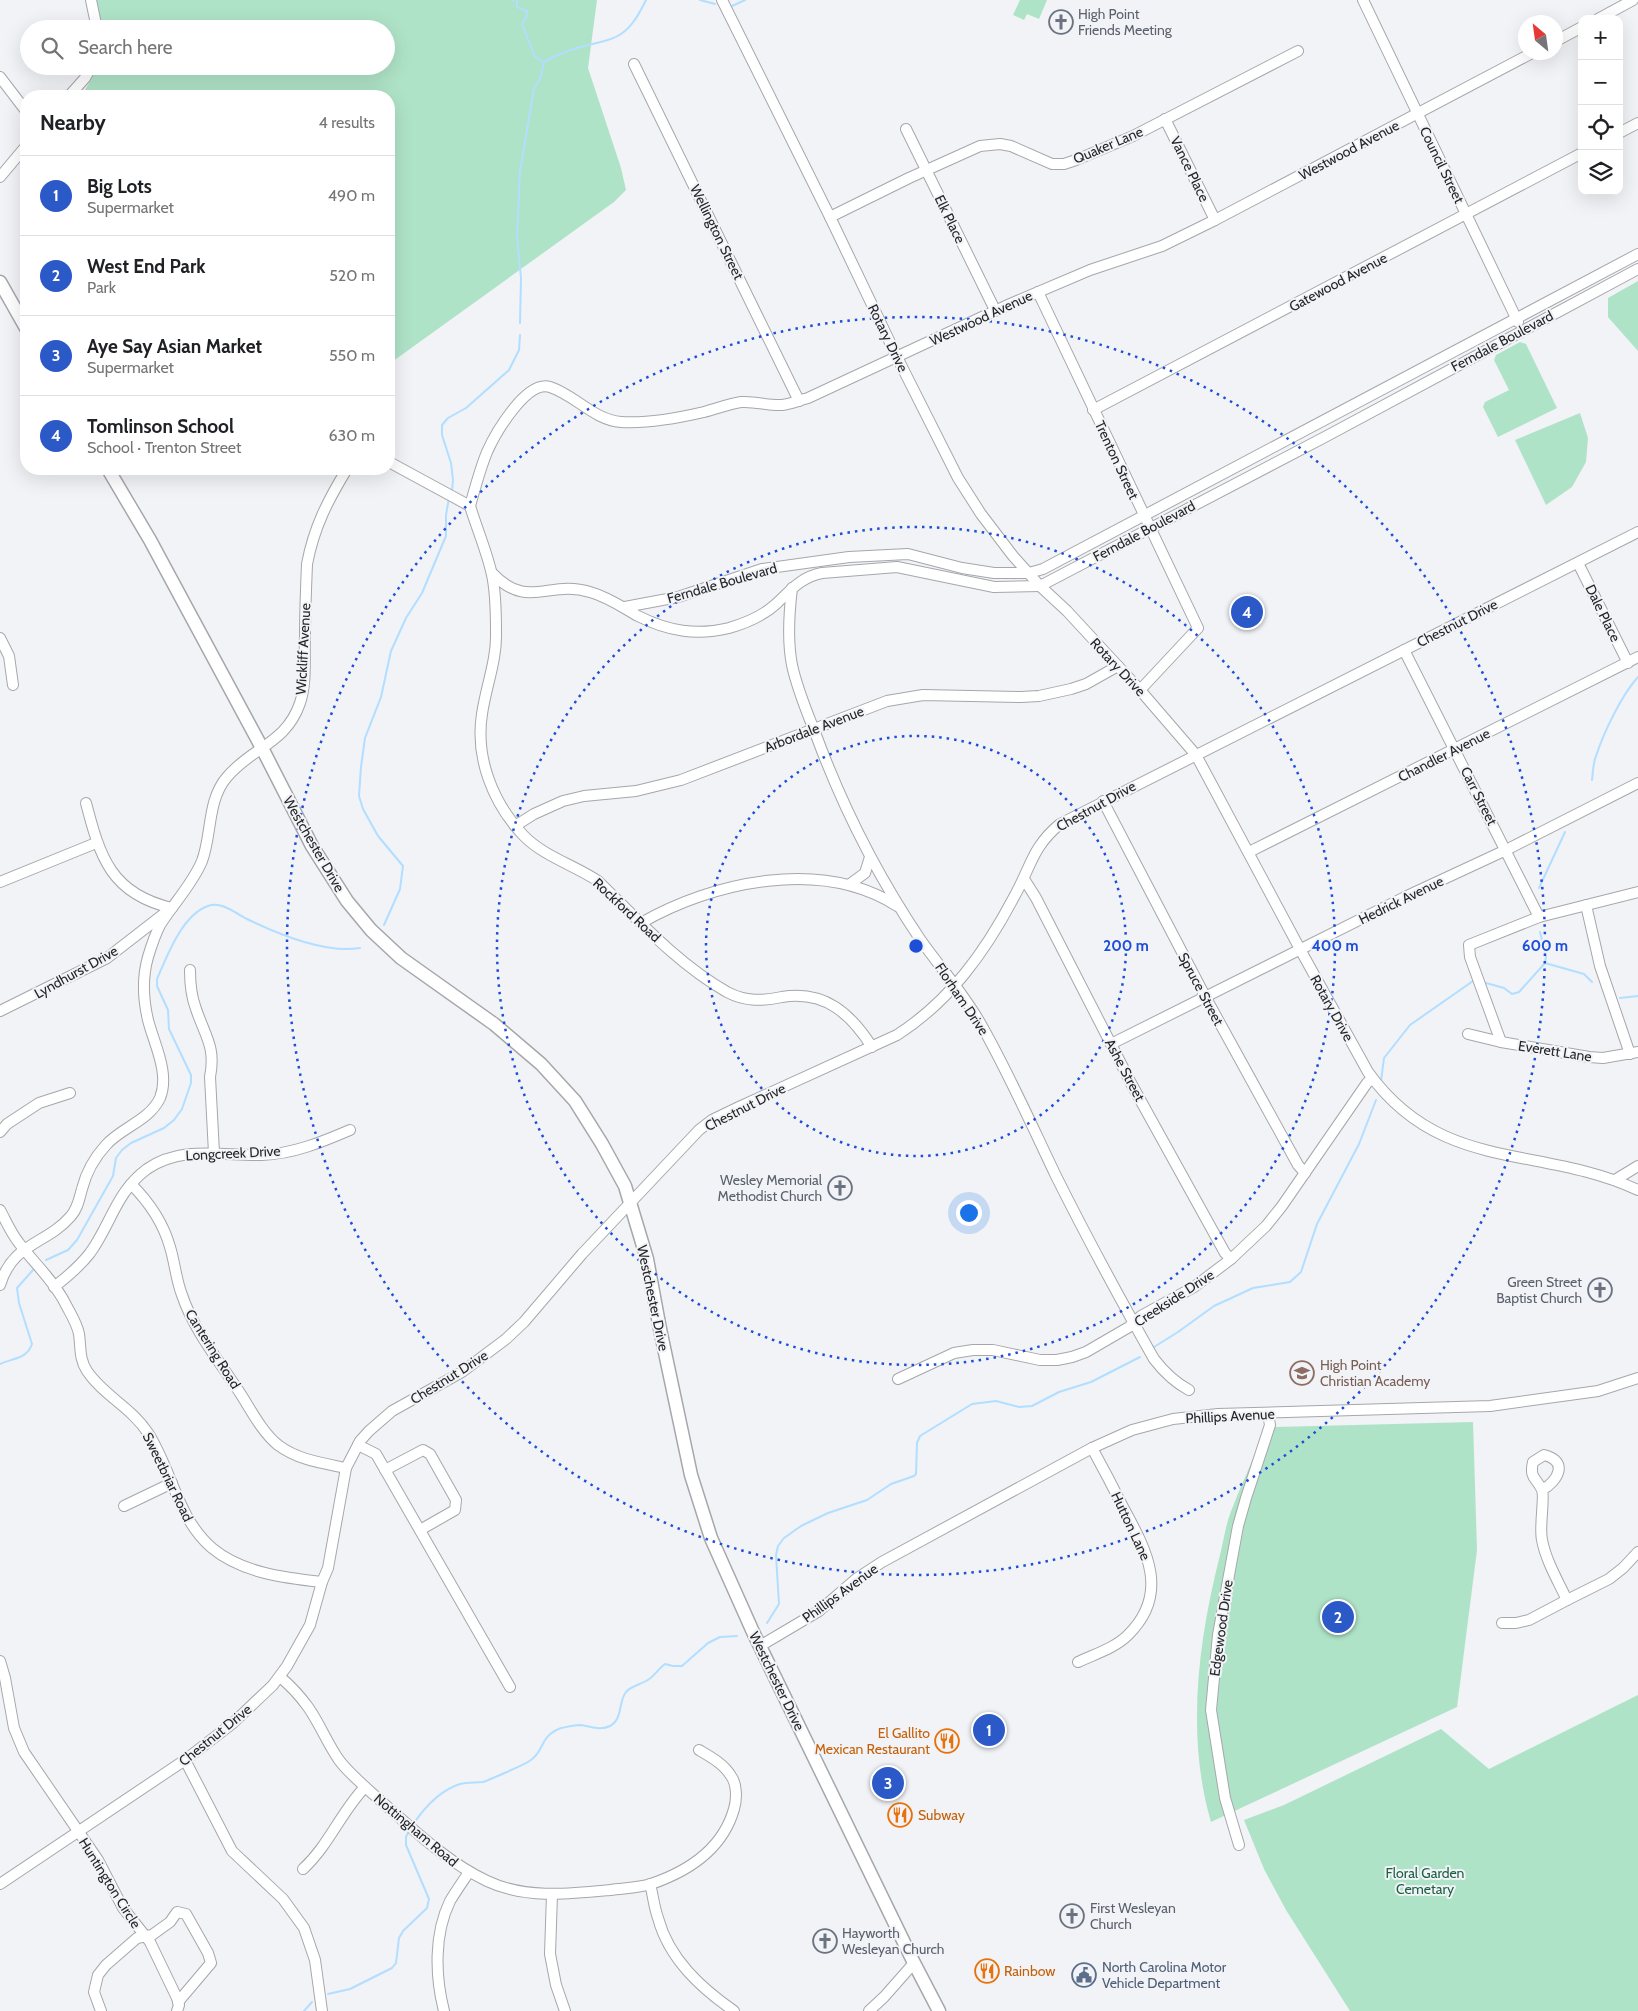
<!DOCTYPE html>
<meta charset="utf-8">
<style>
:root{--surface:#fff;--page:#f2f2f2;--text:#202124;--muted:#757577;--line:#e0e0e0;--accent:#2c59c8}
body{margin:0;font-family:Cabin,sans-serif;background:var(--page);color:var(--text)}
.controls{position:absolute;right:15px;top:15px;display:grid;overflow:hidden;border-radius:10px;box-shadow:0 5px 20px #0002}
.controls button{width:45px;height:45px;display:grid;place-items:center;padding:0;border:0;border-bottom:1px solid var(--line);background:var(--surface);color:var(--text);font:25px sans-serif}
.compass{position:absolute;left:1518px;top:15px;width:45px;height:45px;border-radius:50%;background:var(--surface);box-shadow:0 5px 20px #0002;rotate:331deg}
.you{position:absolute;left:968px;top:1212px;width:18px;height:18px;margin:-12px;border:4px solid #fff;border-radius:50%;background:#1a73e8;box-shadow:0 0 0 8px #1a73e833}
.badge{display:grid;place-items:center;width:32px;height:32px;border-radius:50%;background:var(--accent);color:#fff;font-size:16px;font-weight:700}
.pin{position:absolute;translate:-50% -50%;border:2px solid #fff;box-shadow:0 1px 5px #0006}
.list{margin:0;padding:0;list-style:none}
h2{display:flex;justify-content:space-between;align-items:center;height:65px;margin:0;padding:0 20px;font-size:21px}
h2 small{font-size:16px;font-weight:400;color:var(--muted)}
.list li{display:grid;grid-template-columns:32px 1fr auto;gap:15px;align-items:center;box-sizing:border-box;height:80px;padding:0 20px;border-top:1px solid var(--line)}
.list b{display:block;font-size:19px;white-space:nowrap}
.list p{margin:0;font-size:16px;white-space:nowrap;color:var(--muted)}
.list em{font-size:16px;font-style:normal;color:var(--muted)}
.icon{flex:none;width:28px;height:28px;fill:none;stroke:currentColor;stroke-width:2;stroke-linecap:round;stroke-linejoin:round}
.map{position:relative;flex:none;width:1638px;height:2011px;overflow:hidden}
.search{position:absolute;background:var(--surface);box-shadow:0 5px 20px #0002;left:20px;top:20px;width:375px;height:55px;display:flex;align-items:center;gap:12px;box-sizing:border-box;padding:0 18px;border-radius:28px;color:var(--muted);font-size:19px}
.panel{position:absolute;background:var(--surface);box-shadow:0 5px 20px #0002;left:20px;top:90px;width:375px;height:385px;border-radius:20px}
.map>svg:first-child{display:block}
.green{fill:#afe3c7}
.lines{fill:none;stroke-linecap:round;stroke-linejoin:round}
.stream{stroke:#b2deff;stroke-width:2}
.minor-casing{stroke:#a5a7ab;stroke-width:12}
.major-casing{stroke:#a5a7ab;stroke-width:15}
.minor{stroke:#fff;stroke-width:10}
.major{stroke:#fff;stroke-width:12}
.ring{fill:none;stroke:#1d4ed8;stroke-width:2.5;stroke-dasharray:2.5 5}
.labels{text-anchor:middle;dominant-baseline:central;stroke-width:4;stroke-linejoin:round;paint-order:stroke}
.worship-label{font-size:14px;fill:#5b616d;stroke:#f1f3f7;text-anchor:start}
.street-label{font-size:14px;fill:#252628;stroke:#f1f3f7}
.education-label{font-size:14px;fill:#785e54;stroke:#f1f3f7;text-anchor:start}
.food-label{font-size:14px;fill:#c56008;stroke:#f1f3f7;text-anchor:start}
.park-label{font-size:14px;fill:#1b5f42;stroke:#f1f3f7}
.service-label{font-size:14px;fill:#4e5e75;stroke:#f1f3f7;text-anchor:start}
.centre{fill:#1d4ed8;stroke:#f1f3f7;stroke-width:2.5}
.ring-label{font-size:15px;text-anchor:middle;font-weight:bold;fill:#1d4ed8;stroke:#f1f3f7;stroke-width:4;stroke-linejoin:round;paint-order:stroke}
</style>
<div class="map">
<svg width="1638" height="2011" viewBox="0 0 1638 2011">
<rect width="100%" height="100%" fill="#f1f3f7"/>
<!-- green -->
<g class="green">
<polygon points="94,0 597,0 588,68 621,168 626,190 614,202 389,364 389,96 91,96 85,90 99,66 386,66 386,29 102,29"/>
<polygon points="1020,0 1047,0 1039,19 1027,14 1024,20 1013,15"/>
<polygon points="1638,281 1638,351 1608,317 1608,298"/>
<polygon points="1520,342 1526,344 1557,408 1498,437 1483,407 1485,402 1509,390 1494,360 1496,355"/>
<polygon points="1580,413 1588,438 1586,462 1572,487 1546,505 1515,440"/>
<path d="M1473,1422L1477,1550L1457,1707L1211,1822C1186,1737 1198,1643 1219,1559C1223,1544 1225,1528 1230,1514C1240,1487 1253,1460 1264,1433L1275,1427Z"/>
<polygon points="1638,1695 1638,2011 1350,2011 1286,1910 1264,1869 1244,1820 1284,1805 1441,1729 1489,1769"/>
</g>
<g class="lines">
<!-- stream -->
<g class="stream">
<polyline points="512,0 514,0"/>
<polyline points="517,0 517,7 527,11 526,18 522,24 535,57 544,62"/>
<polyline points="700,0 715,4"/>
<polyline points="732,6 745,0"/>
<path d="M520,323L521,278L517,237L520,171L534,88L540,79L544,62C555,55 575,48 588,45C599,42 611,41 621,34C633,26 640,12 646,0"/>
<polyline points="452,491 453,480 451,463 442,435 442,425 448,418 466,408 509,370 519,350 520,335"/>
<path d="M1592,780C1593,772 1593,763 1596,756C1604,732 1621,696 1638,677"/>
<polyline points="1539,888 1565,832"/>
<polyline points="384,925 400,889 403,866 378,836 363,809 359,796 361,767 365,738 381,697 391,651 406,618 422,593 446,536 446,515 449,498"/>
<polyline points="1545,963 1584,974 1592,982"/>
<polyline points="1486,983 1504,988 1512,994 1519,992 1545,963 1546,957 1540,932"/>
<polyline points="1620,998 1638,996"/>
<polyline points="1381,1081 1384,1058 1410,1025 1473,981"/>
<path d="M46,1260L68,1250L77,1240L113,1176L116,1158L122,1150L131,1143L164,1128L174,1120L182,1109L191,1083V1075L169,1029L168,1010L157,986V979C167,956 182,915 208,906C222,901 235,913 247,919C278,934 325,954 360,948"/>
<polyline points="1154,1347 1178,1332 1214,1306 1253,1288 1290,1282 1301,1272 1317,1224 1359,1144 1376,1100"/>
<path d="M0,1364C13,1358 27,1359 32,1344L19,1303L17,1288L33,1270"/>
<polyline points="767,1623 779,1604 776,1555 778,1546 784,1538 801,1526 828,1513 867,1500 891,1484 914,1476 916,1474 917,1443 920,1436 972,1404 996,1401 1019,1407 1032,1406 1059,1392 1091,1382 1140,1357"/>
<path d="M414,1823C425,1807 441,1790 460,1784C468,1782 475,1783 483,1782C487,1781 523,1765 528,1762C545,1752 539,1736 561,1728C567,1727 574,1725 580,1725C590,1726 600,1731 610,1726C623,1719 618,1702 626,1692C631,1686 639,1685 646,1681C653,1678 658,1669 665,1664L673,1666H682L708,1643L720,1637L737,1636"/>
<polyline points="328,1994 350,1989 392,1968 396,1963 399,1938 403,1931 427,1908 429,1899 406,1845 406,1837 408,1833"/>
<polyline points="304,2011 312,2002"/>
</g>
<!-- minor casing -->
<g class="minor-casing">
<g id="minor">
<polyline points="91,0 97,29"/>
<path d="M722,0L830,217L897,357L958,478L981,514L1013,556L1040,586L1067,611L1140,690L1196,755L1301,951L1368,1072C1441,1174 1539,1144 1638,1190"/>
<polyline points="1363,0 1518,322"/>
<polyline points="1598,19 1633,0"/>
<polyline points="1556,41 1582,27"/>
<polyline points="634,64 799,401"/>
<polyline points="0,77 26,111"/>
<polyline points="69,96 85,78 92,66"/>
<polyline points="1165,119 1215,220"/>
<polyline points="906,129 995,310"/>
<polyline points="1619,133 1638,123"/>
<polyline points="0,177 26,146"/>
<polyline points="830,217 909,178 980,146 1000,144 1011,146 1052,164 1064,164 1076,160 1133,136 1298,51"/>
<polyline points="1038,292 1198,628 1140,690"/>
<polyline points="1093,410 1582,153"/>
<path d="M389,462L470,506C477,529 487,552 492,575C496,593 496,613 496,632C497,660 486,686 482,714C475,758 493,803 523,835C543,856 574,865 598,881C638,920 678,964 727,992C746,1002 763,1001 782,997C825,990 851,1014 872,1047"/>
<path d="M470,506C475,488 480,469 487,452C495,434 526,380 550,387C575,395 594,420 621,422C648,424 678,418 704,412C716,409 728,404 741,402C756,401 769,406 782,405C791,404 800,400 808,398L1010,304L1090,270L1162,246L1215,220L1534,52"/>
<polyline points="1578,563 1628,663"/>
<path d="M492,573C528,611 549,579 590,592C608,597 622,607 638,616C668,631 696,636 729,628C746,623 763,616 776,604C791,590 801,577 822,573L897,567L994,587L1040,586L1323,438L1638,269"/>
<path d="M792,588C789,613 787,640 792,665C797,689 807,712 816,735C843,808 877,875 920,939C941,969 966,996 983,1028C1010,1076 1032,1126 1056,1176C1087,1238 1120,1299 1154,1359C1164,1372 1174,1382 1189,1390"/>
<polyline points="625,607 678,597 762,569 849,557 908,554 962,568 994,573 1029,573 1043,569 1638,254"/>
<polyline points="0,638 9,656 13,685"/>
<polyline points="1404,650 1539,917"/>
<polyline points="1103,801 1206,998 1298,1165 1305,1173"/>
<path d="M86,803C100,857 111,894 172,908"/>
<polyline points="515,826 534,814 563,801 584,796 636,791 681,780 887,701 923,695 1021,697 1039,696 1071,689 1086,684 1118,666"/>
<polyline points="1249,852 1638,657"/>
<polyline points="1024,879 1036,898 1132,1085 1225,1253 1231,1259"/>
<polyline points="0,882 96,843"/>
<polyline points="850,884 865,873 870,857"/>
<polyline points="1586,905 1600,966 1630,1054"/>
<path d="M641,923C714,881 822,858 897,906"/>
<path d="M190,970C190,983 191,996 196,1009C205,1036 216,1047 210,1077L214,1153"/>
<polyline points="0,1011 107,958 165,913"/>
<polyline points="1468,1034 1501,1042 1589,1057 1603,1058 1638,1052"/>
<polyline points="1501,1042 1470,957 1469,945 1539,917 1638,892"/>
<polyline points="1111,1044 1407,896 1506,850 1638,783"/>
<polyline points="0,1132 7,1124 39,1103 70,1093"/>
<polyline points="1615,1180 1638,1166"/>
<path d="M131,1184C149,1202 163,1222 170,1247C175,1263 176,1280 182,1295C194,1331 220,1362 240,1393C251,1410 262,1432 278,1445C298,1460 322,1463 346,1468"/>
<path d="M0,1210C6,1221 11,1233 19,1243C34,1263 54,1281 65,1303C70,1313 77,1323 79,1334C81,1347 79,1359 87,1371C103,1395 132,1408 148,1433C172,1470 177,1518 212,1548C242,1573 285,1578 322,1582"/>
<path d="M0,1285C13,1242 46,1245 71,1216C78,1208 79,1199 82,1189C86,1173 95,1157 106,1145C122,1127 149,1121 160,1098C170,1073 154,1044 148,1020C143,999 142,978 148,957C151,947 155,935 160,925C173,904 192,885 202,861C212,835 207,800 227,777C252,747 286,744 300,703C307,682 304,658 305,636C305,612 306,588 307,564C314,527 328,500 347,469"/>
<path d="M54,1287C67,1277 80,1266 90,1253C111,1224 116,1192 147,1169C182,1145 223,1156 262,1155C293,1154 322,1142 350,1130"/>
<polyline points="898,1379 954,1353 973,1350 993,1350 1040,1360 1057,1360 1072,1357 1086,1352 1129,1327 1141,1316 1194,1287 1231,1259 1266,1226 1282,1206 1367,1083 1372,1078"/>
<polyline points="358,1445 376,1454 510,1687"/>
<polyline points="385,1470 423,1450 430,1454 456,1500 455,1510 420,1530"/>
<path d="M1542,1490C1558,1481 1569,1461 1544,1455L1533,1462C1529,1479 1537,1478 1542,1490C1545,1497 1539,1527 1542,1540C1546,1561 1558,1581 1567,1600"/>
<polyline points="124,1506 172,1483"/>
<polyline points="1502,1623 1516,1623 1529,1620 1567,1600 1609,1579 1623,1568 1638,1552"/>
<polyline points="760,1646 819,1611 856,1579 882,1562 1092,1448 1132,1430 1173,1419 1218,1414 1490,1406 1598,1391 1638,1378"/>
<polyline points="0,1661 5,1678 14,1728 24,1752 98,1860 123,1908 150,1942 177,1998 179,2005 177,2011"/>
<path d="M1078,1662C1095,1654 1115,1648 1128,1635C1170,1594 1147,1551 1124,1509C1114,1489 1103,1468 1092,1448"/>
<path d="M280,1677C291,1686 300,1696 308,1707C320,1724 327,1743 339,1760C350,1775 368,1789 382,1802C415,1831 447,1862 487,1881C525,1899 569,1894 610,1890C623,1888 638,1888 651,1884C689,1871 723,1848 734,1809C737,1799 737,1784 731,1776C724,1764 711,1757 699,1750"/>
<polyline points="185,1760 232,1851 283,1899 304,1928 315,1960 322,2011"/>
<polyline points="1239,1845 1225,1798 1211,1710 1218,1635 1238,1526 1246,1498 1270,1425 1268,1414"/>
<path d="M303,1869C329,1845 341,1812 365,1787"/>
<path d="M0,1884L185,1760L233,1723L273,1685L287,1666L310,1625L322,1582L328,1568L346,1468L360,1441L369,1431L392,1411L462,1372L506,1339L524,1322L582,1254L699,1130L712,1120L739,1107L897,1035C950,1001 985,952 1014,897C1031,867 1032,847 1060,824L1638,532"/>
<path d="M650,1884C653,1895 654,1907 658,1918C669,1959 701,1988 734,2011"/>
<polyline points="552,1894 550,1954 556,1985 565,2011"/>
<polyline points="101,2011 94,1992 98,1975 106,1965 137,1938 152,1935 170,1922 177,1912 186,1914 208,1953 211,1963 178,2002"/>
<path d="M444,2011C435,1976 434,1934 450,1901C456,1891 463,1881 469,1872"/>
<polyline points="869,2011 884,1997 914,1963"/>
</g>
</g>
<!-- major casing -->
<g class="major-casing">
<g id="major">
<polyline points="0,282 26,328"/>
<polyline points="108,469 150,540 262,748 312,846 347,901 371,930 401,958 494,1024 541,1064 575,1101 602,1144 625,1186 647,1259 660,1329 691,1475 711,1538 753,1632 914,1963 939,2011"/>
</g>
</g>
<!-- minor -->
<use href="#minor" class="minor"/>
<!-- major -->
<use href="#major" class="major"/>
</g>
<!-- distance rings -->
<g class="ring">
<circle cx="916" cy="946" r="210"/>
<circle cx="916" cy="946" r="419"/>
<circle cx="916" cy="946" r="629"/>
</g>
<!-- icons -->
<defs>
<g id="church-ring" transform="scale(1.25)"><circle r="9.5" fill="#f1f3f7" stroke="#6b7280" stroke-width="1.5"/><path d="M-1.2-6h2.4v3.5h3.3v2.4h-3.3V6h-2.4V-.1h-3.3v-2.4h3.3Z" fill="#6b7280"/></g>
<g id="school-ring" transform="scale(1.25)"><circle r="9.5" fill="#f1f3f7" stroke="#8d6e63" stroke-width="1.5"/><path d="M0-5L7-2L0 1L-7-2ZM-4 1L0 2.5L4 1V4Q0 6-4 4Z" fill="#8d6e63"/></g>
<g id="restaurant-ring" transform="scale(1.25)"><circle r="9.5" fill="#f1f3f7" stroke="#e8710a" stroke-width="1.5"/><path d="M-5-6h1v4h1v-4h1v4h1v-4h1v5L-1.5 .5V6h-2V.5L-5-1ZM5-6V6H3V1.5H1.5Q1.5-4 5-6Z" fill="#e8710a"/></g>
<g id="civic-ring" transform="scale(1.25)"><circle r="9.5" fill="#f1f3f7" stroke="#5c6f8a" stroke-width="1.5"/><path d="M-.6-6.5H3V-4.5H.6V-3L4-1V1h2V6H-6V1h2V-1L-.6-3ZM-1.2 2.5V6h2.4V2.5Z" fill="#5c6f8a"/></g>
</defs>
<g fill-rule="evenodd">
<use href="#church-ring" x="1061" y="22"/>
<use href="#church-ring" x="840" y="1188"/>
<use href="#church-ring" x="1600" y="1290"/>
<use href="#school-ring" x="1302" y="1373"/>
<use href="#restaurant-ring" x="947" y="1741"/>
<use href="#restaurant-ring" x="900" y="1815"/>
<use href="#church-ring" x="1072" y="1916"/>
<use href="#church-ring" x="825" y="1941"/>
<use href="#restaurant-ring" x="987" y="1971"/>
<use href="#civic-ring" x="1084" y="1975"/>
</g>
<g class="labels">
<!-- worship labels -->
<g class="worship-label">
<text x="1078" y="14">High Point<tspan x="1078" dy="16">Friends Meeting</tspan></text>
<text x="822" y="1180" text-anchor="end">Wesley Memorial<tspan x="822" dy="16">Methodist Church</tspan></text>
<text x="1582" y="1282" text-anchor="end">Green Street<tspan x="1582" dy="16">Baptist Church</tspan></text>
<text x="1090" y="1908">First Wesleyan<tspan x="1090" dy="16">Church</tspan></text>
<text x="842" y="1933">Hayworth<tspan x="842" dy="16">Wesleyan Church</tspan></text>
</g>
<!-- street labels -->
<g class="street-label">
<text transform="translate(1108 145) rotate(-23)">Quaker Lane</text>
<text transform="translate(1349 150) rotate(-28)">Westwood Avenue</text>
<text transform="translate(1442 165) rotate(64)">Council Street</text>
<text transform="translate(1190 169) rotate(64)">Vance Place</text>
<text transform="translate(950 219) rotate(64)">Elk Place</text>
<text transform="translate(717 232) rotate(64)">Wellington Street</text>
<text transform="translate(1338 282) rotate(-28)">Gatewood Avenue</text>
<text transform="translate(981 318) rotate(-25)">Westwood Avenue</text>
<text transform="translate(888 338) rotate(64)">Rotary Drive</text>
<text transform="translate(1502 341) rotate(-28)">Ferndale Boulevard</text>
<text transform="translate(1117 460) rotate(65)">Trenton Street</text>
<text transform="translate(1144 531) rotate(-28)">Ferndale Boulevard</text>
<text transform="translate(722 583) rotate(-16)">Ferndale Boulevard</text>
<text transform="translate(1603 613) rotate(64)">Dale Place</text>
<text transform="translate(1457 623) rotate(-27)">Chestnut Drive</text>
<text transform="translate(303 649) rotate(-87)">Wickliff Avenue</text>
<text transform="translate(1118 667) rotate(47)">Rotary Drive</text>
<text transform="translate(814 729) rotate(-21)">Arbordale Avenue</text>
<text transform="translate(1444 755) rotate(-27)">Chandler Avenue</text>
<text transform="translate(1479 796) rotate(63)">Carr Street</text>
<text transform="translate(1096 806) rotate(-29)">Chestnut Drive</text>
<text transform="translate(314 844) rotate(60)">Westchester Drive</text>
<text transform="translate(1401 900) rotate(-26)">Hedrick Avenue</text>
<text transform="translate(627 910) rotate(43)">Rockford Road</text>
<text transform="translate(76 972) rotate(-29)">Lyndhurst Drive</text>
<text transform="translate(1201 989) rotate(62)">Spruce Street</text>
<text transform="translate(962 999) rotate(56)">Florham Drive</text>
<text transform="translate(1332 1008) rotate(61)">Rotary Drive</text>
<text transform="translate(1555 1051) rotate(9)">Everett Lane</text>
<text transform="translate(1125 1070) rotate(62)">Ashe Street</text>
<text transform="translate(745 1107) rotate(-27)">Chestnut Drive</text>
<text transform="translate(233 1153) rotate(-3)">Longcreek Drive</text>
<text transform="translate(653 1298) rotate(78)">Westchester Drive</text>
<text transform="translate(1174 1298) rotate(-33)">Creekside Drive</text>
<text transform="translate(213 1349) rotate(58)">Cantering Road</text>
<text transform="translate(449 1377) rotate(-32)">Chestnut Drive</text>
<text transform="translate(1230 1416) rotate(-3)">Phillips Avenue</text>
<text transform="translate(168 1477) rotate(64)">Sweetbriar Road</text>
<text transform="translate(1131 1526) rotate(65)">Hutton Lane</text>
<text transform="translate(840 1593) rotate(-36)">Phillips Avenue</text>
<text transform="translate(1221 1628) rotate(-82)">Edgewood Drive</text>
<text transform="translate(777 1681) rotate(64)">Westchester Drive</text>
<text transform="translate(215 1735) rotate(-39)">Chestnut Drive</text>
<text transform="translate(416 1830) rotate(40)">Nottingham Road</text>
<text transform="translate(110 1883) rotate(58)">Huntington Circle</text>
</g>
<!-- education labels -->
<g class="education-label">
<text x="1320" y="1365">High Point<tspan x="1320" dy="16">Christian Academy</tspan></text>
</g>
<!-- food labels -->
<g class="food-label">
<text x="930" y="1733" text-anchor="end">El Gallito<tspan x="930" dy="16">Mexican Restaurant</tspan></text>
<text x="918" y="1815">Subway</text>
<text x="1004" y="1971">Rainbow</text>
</g>
<!-- park labels -->
<g class="park-label">
<text x="1425" y="1873">Floral Garden<tspan x="1425" dy="16">Cemetary</tspan></text>
</g>
<!-- service labels -->
<g class="service-label">
<text x="1102" y="1967">North Carolina Motor<tspan x="1102" dy="16">Vehicle Department</tspan></text>
</g>
</g>
<circle cx="916" cy="946" r="8" class="centre"/>
<g class="ring-label">
<text x="1126" y="951">200 m</text>
<text x="1335" y="951">400 m</text>
<text x="1545" y="951">600 m</text>
</g>
</svg>
<div class="controls">
<button>+</button>
<button>−</button>
<button><svg class="icon" aria-label="locate" viewBox="0 0 24 24"><circle cx="12" cy="12" r="6"/><path d="M12 2v4M12 18v4M2 12h4M18 12h4"/></svg></button>
<button><svg class="icon" aria-label="layers" viewBox="0 0 24 24"><path d="M12 4l9 5-9 5-9-5zM3 14l9 5 9-5"/></svg></button>
</div>
<svg class="compass" viewBox="-18 -18 36 36"><path d="M0-13l5 13h-10z" fill="#e53935"/><path d="M0 13l5-13h-10z" fill="#757577"/></svg>
<div class="you"></div>
<div class="pin badge" style="left:989px;top:1730px">1</div>
<div class="pin badge" style="left:1338px;top:1617px">2</div>
<div class="pin badge" style="left:888px;top:1783px">3</div>
<div class="pin badge" style="left:1247px;top:612px">4</div>
<div class="search"><svg class="icon" aria-label="search" viewBox="0 0 24 24"><circle cx="10" cy="10" r="6"/><path d="M15 15l6 6"/></svg>Search here</div>
<section class="panel">
<h2>Nearby<small>4 results</small></h2>
<ul class="list">
<li><span class="badge">1</span><div><b>Big Lots</b><p>Supermarket</p></div><em>490 m</em></li>
<li><span class="badge">2</span><div><b>West End Park</b><p>Park</p></div><em>520 m</em></li>
<li><span class="badge">3</span><div><b>Aye Say Asian Market</b><p>Supermarket</p></div><em>550 m</em></li>
<li><span class="badge">4</span><div><b>Tomlinson School</b><p>School · Trenton Street</p></div><em>630 m</em></li>
</ul>
</section>
</div>
